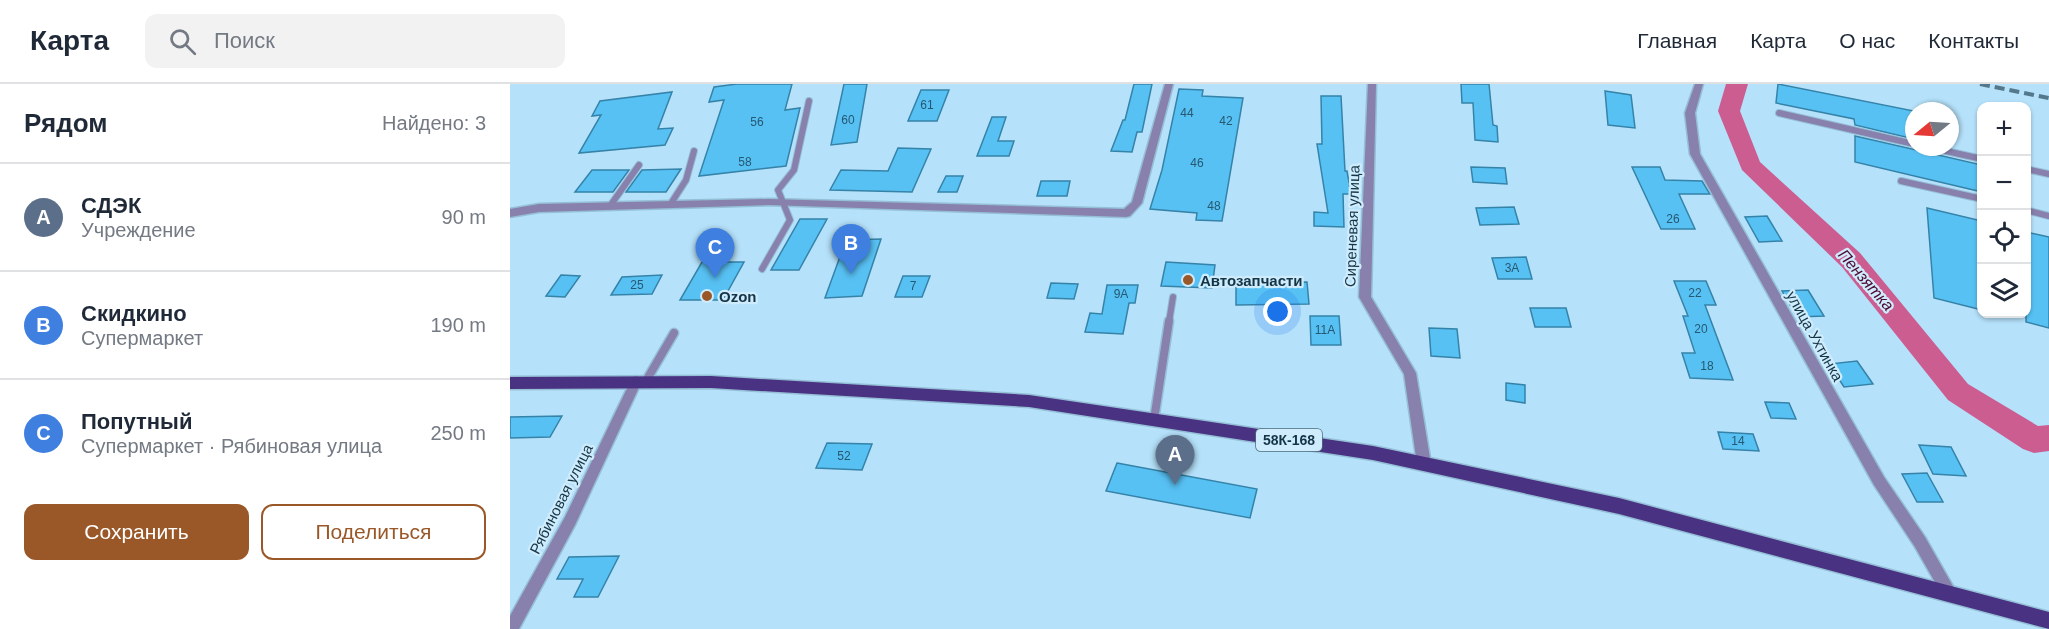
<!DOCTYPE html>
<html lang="ru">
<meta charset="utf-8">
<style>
:root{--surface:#fff;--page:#f2f2f3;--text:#1f2937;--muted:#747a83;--line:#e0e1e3;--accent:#9a5727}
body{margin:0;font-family:Helvetica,sans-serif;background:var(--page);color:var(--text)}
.controls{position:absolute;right:18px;top:18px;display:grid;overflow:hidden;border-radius:12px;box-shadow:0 2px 4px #0004}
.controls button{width:54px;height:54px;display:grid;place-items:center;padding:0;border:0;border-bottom:2px solid var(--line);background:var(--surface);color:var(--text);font:30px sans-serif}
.compass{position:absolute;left:1395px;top:18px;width:54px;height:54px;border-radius:50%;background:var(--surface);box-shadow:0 2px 4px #0004;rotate:252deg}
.you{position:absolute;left:768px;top:228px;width:21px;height:21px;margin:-15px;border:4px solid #fff;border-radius:50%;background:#1a73e8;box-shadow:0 0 0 9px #1a73e833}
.badge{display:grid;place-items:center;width:39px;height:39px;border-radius:50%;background:var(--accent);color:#fff;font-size:20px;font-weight:700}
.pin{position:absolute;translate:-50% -50px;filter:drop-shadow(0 2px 3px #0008)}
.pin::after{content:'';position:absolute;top:32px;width:21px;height:18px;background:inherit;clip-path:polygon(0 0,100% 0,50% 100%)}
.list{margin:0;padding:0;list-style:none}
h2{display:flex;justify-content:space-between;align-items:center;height:78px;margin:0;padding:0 24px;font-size:26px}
h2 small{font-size:20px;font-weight:400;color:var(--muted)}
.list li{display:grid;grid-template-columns:39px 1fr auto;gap:18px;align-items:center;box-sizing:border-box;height:108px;padding:0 24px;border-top:2px solid var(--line)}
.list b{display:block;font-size:22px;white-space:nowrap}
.list p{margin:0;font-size:20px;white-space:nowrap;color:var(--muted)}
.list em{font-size:20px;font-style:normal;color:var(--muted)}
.actions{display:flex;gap:12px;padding:18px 24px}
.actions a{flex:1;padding:14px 0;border:2px solid var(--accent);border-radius:12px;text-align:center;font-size:21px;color:var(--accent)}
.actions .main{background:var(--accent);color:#fff}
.icon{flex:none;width:33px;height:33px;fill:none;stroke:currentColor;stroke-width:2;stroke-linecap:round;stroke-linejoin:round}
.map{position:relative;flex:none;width:1539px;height:545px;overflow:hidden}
header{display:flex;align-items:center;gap:36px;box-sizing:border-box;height:84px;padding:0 30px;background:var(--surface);border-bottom:2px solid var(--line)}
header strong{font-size:28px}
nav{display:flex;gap:33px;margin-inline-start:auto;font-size:21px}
.search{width:420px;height:54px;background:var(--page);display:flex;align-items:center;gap:15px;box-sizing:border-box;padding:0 21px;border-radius:12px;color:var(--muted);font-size:22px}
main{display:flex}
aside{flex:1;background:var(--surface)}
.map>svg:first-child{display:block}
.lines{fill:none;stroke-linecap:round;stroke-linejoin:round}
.river{fill:#cc5d91;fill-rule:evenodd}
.building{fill:#58c1f4;stroke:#3583a8;stroke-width:1.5}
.lane-far1-casing{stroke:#95bfd6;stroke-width:8}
.lane-casing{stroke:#95bfd6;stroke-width:11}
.street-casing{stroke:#95bfd6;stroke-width:3}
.primary-casing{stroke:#95bfd6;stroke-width:3}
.lane-far1{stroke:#8880ad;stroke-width:6}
.lane{stroke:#8880ad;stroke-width:8}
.street{fill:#8880ad;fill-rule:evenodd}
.primary{fill:#493282;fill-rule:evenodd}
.rail{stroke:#53788b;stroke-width:4;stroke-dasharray:10 5;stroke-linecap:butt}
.poi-dot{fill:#9a5727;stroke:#cfecfd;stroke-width:2}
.labels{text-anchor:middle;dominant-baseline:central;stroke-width:4.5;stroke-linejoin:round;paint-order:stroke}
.number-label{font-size:12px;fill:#255871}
.shield{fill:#cfecfd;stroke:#4c6c7c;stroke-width:1.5}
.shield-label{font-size:14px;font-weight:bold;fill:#143545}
.street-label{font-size:15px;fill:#143545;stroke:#cfecfd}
.poi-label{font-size:15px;font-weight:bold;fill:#143545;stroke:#cfecfd;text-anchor:start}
.water-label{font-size:16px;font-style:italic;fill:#500830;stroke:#cfecfd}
</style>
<header>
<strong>Карта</strong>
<div class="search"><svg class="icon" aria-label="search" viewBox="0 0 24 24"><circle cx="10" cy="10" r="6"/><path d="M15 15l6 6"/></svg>Поиск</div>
<nav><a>Главная</a><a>Карта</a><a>О нас</a><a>Контакты</a></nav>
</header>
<main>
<aside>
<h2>Рядом<small>Найдено: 3</small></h2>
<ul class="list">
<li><span class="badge" style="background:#5c6f8a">A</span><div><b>СДЭК</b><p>Учреждение</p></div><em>90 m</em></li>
<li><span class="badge" style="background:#3f7fe0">B</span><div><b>Скидкино</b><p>Супермаркет</p></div><em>190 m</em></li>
<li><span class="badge" style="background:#3f7fe0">C</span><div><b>Попутный</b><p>Супермаркет · Рябиновая улица</p></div><em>250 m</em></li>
</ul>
<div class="actions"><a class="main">Сохранить</a><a>Поделиться</a></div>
</aside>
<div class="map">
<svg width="1539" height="545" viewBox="0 0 1539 545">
<rect width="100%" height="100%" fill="#b5e1fa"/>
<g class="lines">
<!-- river -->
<polygon class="river" points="1216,0 1238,0 1230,27 1250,78 1350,169 1458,300 1528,342 1539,341 1539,367 1524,369 1513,365 1438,316 1332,183 1232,86 1208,27"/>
</g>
<!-- building -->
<g class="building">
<polygon points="227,0 282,0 275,26 290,24 276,82 189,92 214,16 199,18 204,3"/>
<polygon points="334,0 357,0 347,58 321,61"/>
<polygon points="624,0 642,0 632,48 627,48 622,68 601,67 613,36 615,36"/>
<polygon points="951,0 979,0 983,41 987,42 988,58 965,56 963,19 952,19"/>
<polygon points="1268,0 1404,27 1404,55 1345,41 1344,35 1266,19"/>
<polygon points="669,5 693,6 692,12 733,14 712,137 686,136 687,129 640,125 652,86"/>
<polygon points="411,6 439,6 427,37 398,37"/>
<polygon points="1095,7 1121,11 1125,44 1098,41"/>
<polygon points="162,8 148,45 163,44 155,61 69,69 91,31 82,32 90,17"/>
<polygon points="811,12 831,12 835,87 837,87 841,110 833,110 834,143 804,142 804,128 818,129 807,60 812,60"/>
<polygon points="482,33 496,33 488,57 504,57 499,72 467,72"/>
<polygon points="1345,52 1472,81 1472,108 1345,78"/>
<polygon points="388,64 421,65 402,108 320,106 331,86 378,87"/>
<polygon points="961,83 995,84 997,100 963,98"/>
<polygon points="1122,83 1150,83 1155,96 1192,97 1200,110 1169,110 1185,145 1151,145"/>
<polygon points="171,85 156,108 116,108 132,86"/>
<polygon points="82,86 119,86 103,108 65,108"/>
<polygon points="436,92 453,92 447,108 428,108"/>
<polygon points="531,97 560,97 557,112 527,112"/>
<polygon points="1004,123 1009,140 970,141 966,124"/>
<polygon points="1417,124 1472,137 1472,226 1424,214"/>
<polygon points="1257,132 1272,157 1249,158 1235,133"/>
<polygon points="290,135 317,135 289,186 261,186"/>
<polygon points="1516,148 1539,153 1539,244 1516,238"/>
<polygon points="371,155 352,212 315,214 336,156"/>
<polygon points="1016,173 1022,195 988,195 982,174"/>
<polygon points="192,178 234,178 213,216 170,216"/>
<polygon points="656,178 705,181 702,204 651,202"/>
<polygon points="51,191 70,192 55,213 36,212"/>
<polygon points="152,191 142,210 101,211 112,193"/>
<polygon points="393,192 420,192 412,213 385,213"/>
<polygon points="1164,197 1196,197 1206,221 1195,221 1223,296 1180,294 1172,269 1185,269 1173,232 1178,232"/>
<polygon points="797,198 799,220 726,221 726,200"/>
<polygon points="541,199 568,200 564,215 537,214"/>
<polygon points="597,201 628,201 625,219 619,219 613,250 575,248 580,229 592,230"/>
<polygon points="1298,206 1314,232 1287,233 1272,207"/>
<polygon points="1020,224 1056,224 1061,243 1025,243"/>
<polygon points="800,232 829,232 831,261 801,261"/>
<polygon points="919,244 947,245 950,274 921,272"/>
<polygon points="1347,277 1363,300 1334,303 1319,280"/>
<polygon points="996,299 1015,301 1015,319 996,316"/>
<polygon points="1255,318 1279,319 1286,335 1261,334"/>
<polygon points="52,332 40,353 0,354 0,333"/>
<polygon points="1208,348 1243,350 1249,367 1213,365"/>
<polygon points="317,359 362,360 352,386 306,384"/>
<polygon points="1409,361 1441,363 1456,392 1423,390"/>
<polygon points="607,379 747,405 740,434 596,407"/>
<polygon points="1417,389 1433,418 1407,418 1392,390"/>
<polygon points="109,472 88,513 64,513 73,495 47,495 59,473"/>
</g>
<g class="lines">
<!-- lane-far1 casing -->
<g class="lane-far1-casing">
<g id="lane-far1">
<polyline points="1269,29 1404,60"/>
<polyline points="1418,63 1472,75"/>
<polyline points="1516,85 1539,90"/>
<polyline points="1391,97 1472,115"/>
<polyline points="160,121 176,96 184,67"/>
<polyline points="100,122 129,81"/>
<polyline points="1516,126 1539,132"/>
<polyline points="252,185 280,136 268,106 284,86 299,17"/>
<polyline points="659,238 663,213"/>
</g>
</g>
<!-- lane casing -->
<g class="lane-casing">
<g id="lane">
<polyline points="136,297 164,249"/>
<polyline points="644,336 659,237"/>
</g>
</g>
<!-- street casing -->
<g class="street-casing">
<g id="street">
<polygon points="655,0 663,0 632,119 620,132 616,133 259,121 29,128 0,133 0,125 29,120 259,115 614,125 622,118"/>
<polygon points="858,0 866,0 861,213 906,289 921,380 919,384 914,386 909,384 907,380 894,290 849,213"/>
<polygon points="1185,0 1193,0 1185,29 1190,70 1374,393 1415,453 1444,504 1446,509 1444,514 1439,516 1434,514 1405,463 1364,401 1180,70 1175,29"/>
<polygon points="126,292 130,294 132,297 65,441 9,545 0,545 0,532 55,433 122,294"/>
</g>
</g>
<!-- primary casing -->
<g class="primary-casing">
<polygon id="primary" points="201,292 519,311 863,362 1109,414 1539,528 1539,545 1109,430 863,376 519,323 201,304 0,305 0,293"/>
</g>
<!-- lane-far1 -->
<use href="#lane-far1" class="lane-far1"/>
<!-- lane -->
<use href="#lane" class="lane"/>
<!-- street -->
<use href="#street" class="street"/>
<!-- primary -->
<use href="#primary" class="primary"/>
<!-- rail -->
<polyline class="rail" points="1470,0 1539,14"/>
</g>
<!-- markers -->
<g class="poi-dot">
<circle cx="678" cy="196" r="6"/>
<circle cx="197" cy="212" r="6"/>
</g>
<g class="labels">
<!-- number labels -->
<g class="number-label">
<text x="417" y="21">61</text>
<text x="677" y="29">44</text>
<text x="338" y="36">60</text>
<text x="716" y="37">42</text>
<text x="247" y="38">56</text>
<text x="235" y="78">58</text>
<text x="687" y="79">46</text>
<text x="704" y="122">48</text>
<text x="1163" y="135">26</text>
<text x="1002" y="184">3А</text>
<text x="127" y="201">25</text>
<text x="403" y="202">7</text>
<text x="1185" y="209">22</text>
<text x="611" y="210">9А</text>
<text x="1191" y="245">20</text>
<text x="815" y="246">11А</text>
<text x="1197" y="282">18</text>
<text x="1228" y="357">14</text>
<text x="334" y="372">52</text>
</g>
<!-- shield labels -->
<rect class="shield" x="746" y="345" width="66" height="22" rx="4.5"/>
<g class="shield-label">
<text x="779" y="356">58К-168</text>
</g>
<!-- street labels -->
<g class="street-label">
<text transform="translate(842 142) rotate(-88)">Сиреневая улица</text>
<text transform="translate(1305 252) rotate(61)">улица Ухтинка</text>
<text transform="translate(51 415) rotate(-63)">Рябиновая улица</text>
</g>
<!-- poi labels -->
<g class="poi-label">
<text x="690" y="196">Автозапчасти</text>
<text x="209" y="212">Ozon</text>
</g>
<!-- water labels -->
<g class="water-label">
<text transform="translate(1356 196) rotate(49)">Пензятка</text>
</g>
</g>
</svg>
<div class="controls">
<button>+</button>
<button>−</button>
<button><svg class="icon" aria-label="locate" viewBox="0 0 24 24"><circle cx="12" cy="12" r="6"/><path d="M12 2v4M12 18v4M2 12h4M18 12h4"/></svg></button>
<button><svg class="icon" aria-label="layers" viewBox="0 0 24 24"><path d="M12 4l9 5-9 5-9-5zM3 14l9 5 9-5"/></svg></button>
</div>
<svg class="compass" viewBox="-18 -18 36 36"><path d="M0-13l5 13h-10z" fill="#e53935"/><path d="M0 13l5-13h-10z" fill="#747a83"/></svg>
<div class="you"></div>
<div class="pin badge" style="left:665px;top:401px;background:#5c6f8a">A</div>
<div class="pin badge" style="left:341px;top:190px;background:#3f7fe0">B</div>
<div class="pin badge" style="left:205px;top:194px;background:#3f7fe0">C</div>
</div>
</main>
